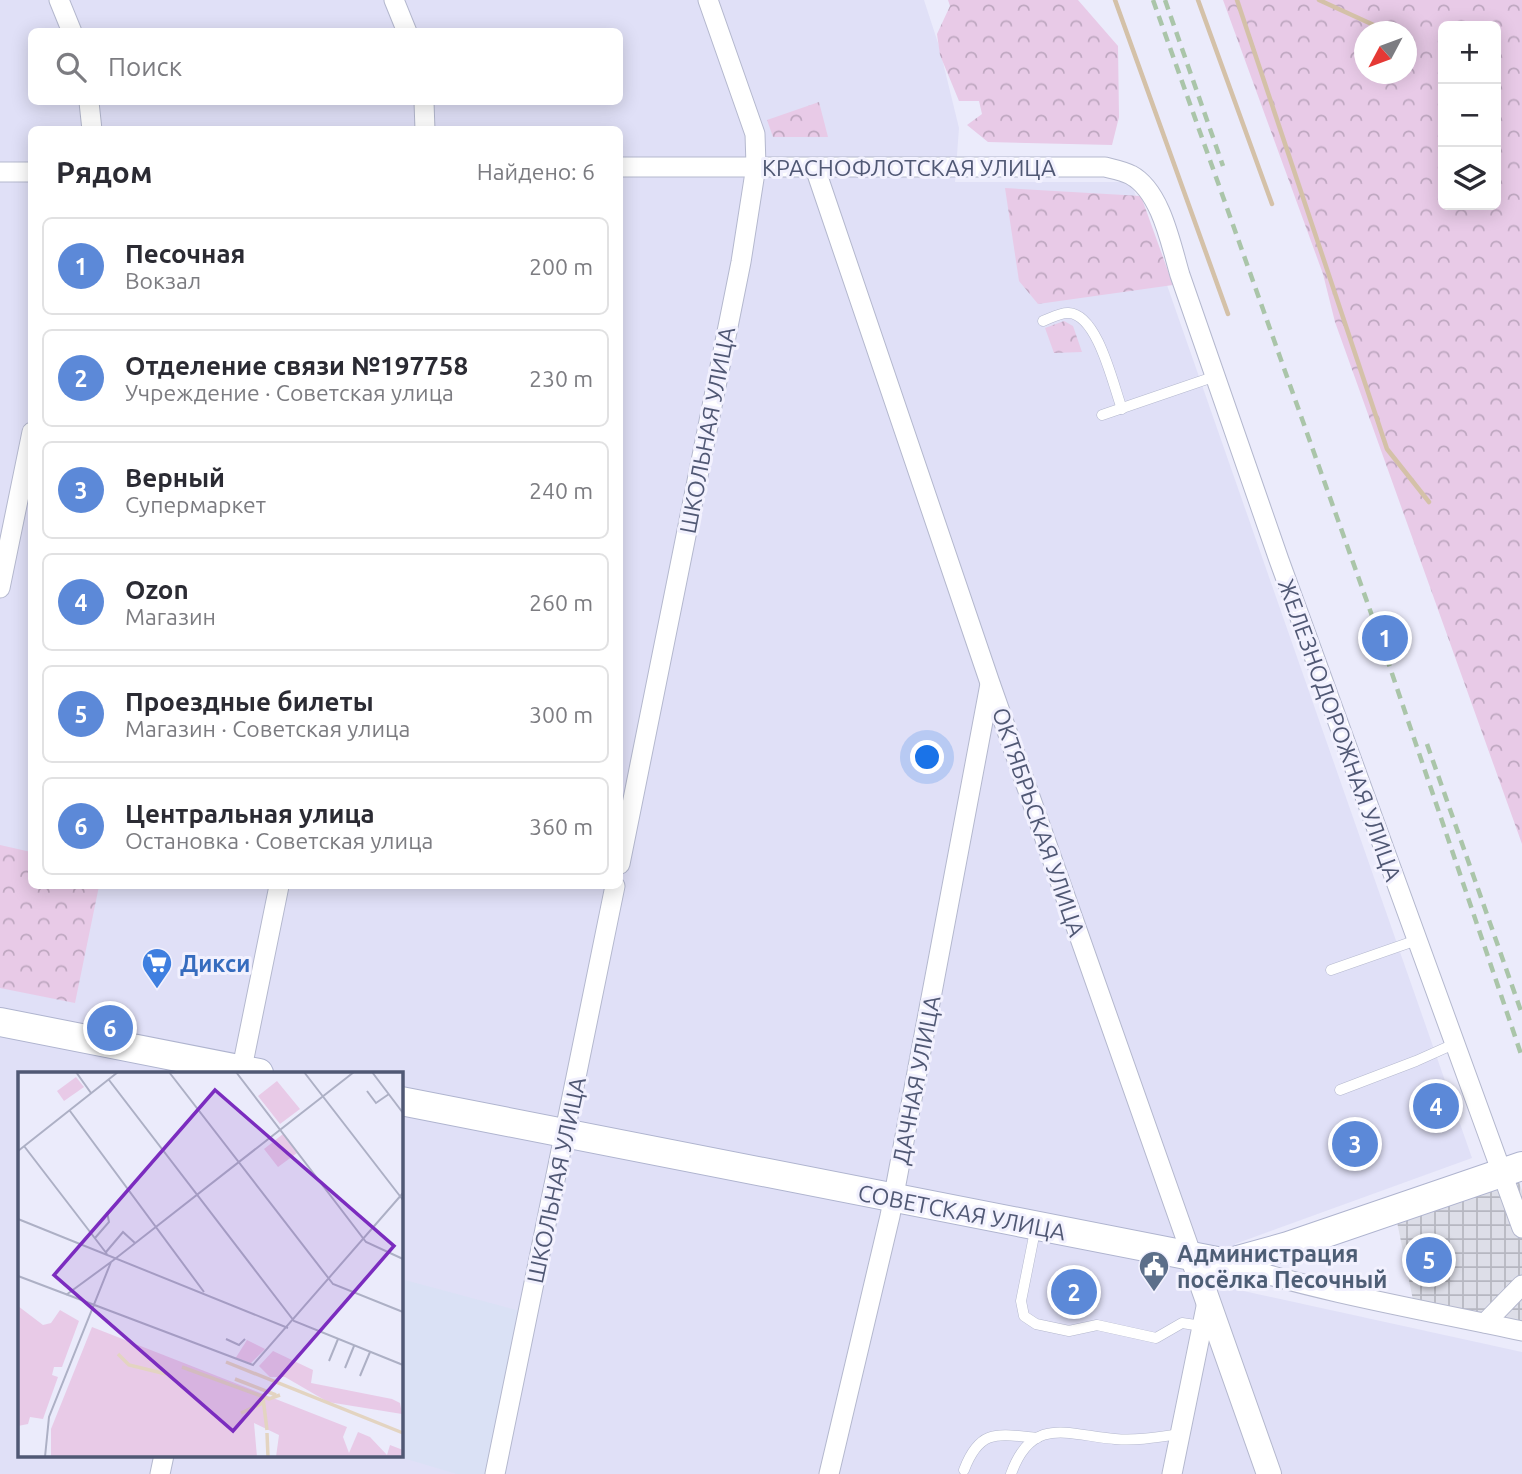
<!DOCTYPE html>
<html lang="ru">
<meta charset="utf-8">
<style>
:root{--surface:#fff;--page:#f7f7f7;--text:#2b2b33;--muted:#7c7c81;--line:#e1e1e2;--accent:#5c89d8}
body{margin:0;font-family:Ubuntu,sans-serif;background:var(--page);color:var(--text)}
.controls{position:absolute;right:21px;top:21px;display:grid;overflow:hidden;border-radius:10px;box-shadow:0 4px 18px #0003}
.controls button{width:63px;height:63px;display:grid;place-items:center;padding:0;border:0;border-bottom:2px solid var(--line);background:var(--surface);color:var(--text);font:35px sans-serif}
.compass{position:absolute;left:1354px;top:21px;width:63px;height:63px;border-radius:50%;background:var(--surface);box-shadow:0 4px 18px #0003;rotate:229deg}
.you{position:absolute;left:928px;top:758px;width:24px;height:24px;margin:-18px;border:5px solid #fff;border-radius:50%;background:#1a73e8;box-shadow:0 0 0 10px #1a73e833}
.badge{display:grid;place-items:center;width:46px;height:46px;border-radius:50%;background:var(--accent);color:#fff;font-size:23px;font-weight:700}
.pin{position:absolute;translate:-50% -50%;border:4px solid #fff;box-shadow:0 2px 7px #0006}
.list{margin:0;padding:0;list-style:none}
h2{display:flex;justify-content:space-between;align-items:center;height:91px;margin:0;padding:0 28px;font-size:30px}
h2 small{font-size:23px;font-weight:400;color:var(--muted)}
.list li{display:grid;grid-template-columns:46px 1fr auto;gap:21px;align-items:center;box-sizing:border-box;height:98px;margin:0 14px 14px;padding:0 14px;border:2px solid var(--line);border-radius:10px}
.list b{display:block;font-size:26px;white-space:nowrap}
.list p{margin:0;font-size:23px;white-space:nowrap;color:var(--muted)}
.list em{font-size:23px;font-style:normal;color:var(--muted)}
.icon{flex:none;width:38px;height:38px;fill:none;stroke:currentColor;stroke-width:2;stroke-linecap:round;stroke-linejoin:round}
.map{position:relative;flex:none;width:1522px;height:1474px;overflow:hidden}
.search{position:absolute;background:var(--surface);box-shadow:0 4px 18px #0003;left:28px;top:28px;width:595px;height:77px;display:flex;align-items:center;gap:18px;box-sizing:border-box;padding:0 24px;border-radius:10px;color:var(--muted);font-size:26px}
.panel{position:absolute;background:var(--surface);box-shadow:0 4px 18px #0003;left:28px;top:126px;width:595px;height:763px;border-radius:10px}
.map>svg:first-child{display:block}
.residential{fill:#e0e0f7;fill-rule:evenodd}
.commercial{fill:#dae1f5}
.industrial{fill:url(#industrial-grid)}
.forest{fill:url(#forest-crowns);fill-rule:evenodd}
.lines{fill:none;stroke-linecap:round;stroke-linejoin:round}
.stream{stroke:#d4c1a8;stroke-width:4.5}
.service-casing{stroke:#b4b8ce;stroke-width:11}
.minor-casing{stroke:#b4b8ce;stroke-width:21}
.tertiary-casing{stroke:#b4b8ce;stroke-width:26}
.secondary-casing{stroke:#afb4cf;stroke-width:30}
.service{stroke:#fff;stroke-width:10}
.minor{stroke:#fff;stroke-width:19}
.tertiary{stroke:#fff;stroke-width:24}
.secondary{stroke:#fff;stroke-width:28}
.rail{stroke:#aac5a9;stroke-width:4.5;stroke-dasharray:10 7;stroke-linecap:butt}
.labels{text-anchor:middle;dominant-baseline:central;stroke-width:6;stroke-linejoin:round;paint-order:stroke}
.street-label{font-size:23px;fill:#505874;stroke:#f2f1fe}
.shop-label{font-size:23px;font-weight:bold;fill:#366cbe;stroke:#f2f1fe;text-anchor:start}
.service-label{font-size:23px;font-weight:bold;fill:#4e5e75;stroke:#f2f1fe;text-anchor:start}
.inset-river{fill:none;stroke:#e3d4c1;stroke-width:3.5}
.inset-road{fill:none;stroke:#adb0c5;stroke-width:2}
.view{fill:#7b2cbf;fill-opacity:0.15;stroke:#7b2cbf;stroke-width:3.5}
.inset-edge{fill:none;stroke:#505874;stroke-width:3.5}
</style>
<div class="map">
<svg width="1522" height="1474" viewBox="0 0 1522 1474">
<defs>
<pattern id="industrial-grid" width="8" height="8" patternUnits="userSpaceOnUse" patternTransform="scale(1.75)"><rect width="8" height="8" fill="#dddee8"/><path d="M0 4h8M4 0v8" fill="none" stroke="#b6b7c1"/></pattern>
<pattern id="forest-crowns" width="20" height="18" patternUnits="userSpaceOnUse" patternTransform="scale(1.75)"><rect width="20" height="18" fill="#e8cae7"/><path d="M2 6a3 3 0 1 1 6 0M12 15a3 3 0 1 1 6 0" fill="none" stroke="#bea7c0"/></pattern>
</defs>
<rect width="100%" height="100%" fill="#ebebfb"/>
<!-- residential -->
<path class="residential" d="M0,0H924L939,46L959,128L955,182H1131L1472,1158L1235,1244L1239,1290L1522,1352V1474H0ZM32,32H620V102H32ZM32,130H620V886H32ZM19,1073H401V1455H19Z"/>
<!-- commercial -->
<polygon class="commercial" points="401,1279 528,1313 495,1474 457,1474 393,1455 401,1455"/>
<!-- industrial -->
<polygon class="industrial" points="1518,1179 1522,1191 1522,1327 1413,1300 1397,1222"/>
<!-- forest -->
<g class="forest">
<polygon points="948,0 1078,0 1118,46 1119,117 1112,145 988,142 967,125 982,114 979,101 959,101 940,55 937,34 950,6"/>
<path d="M1223,0H1522V844L1335,322L1323,274ZM1443,26H1496V205H1443ZM1364,32H1406V74H1364Z"/>
<polygon points="819,102 828,137 773,137 767,120"/>
<polygon points="1005,188 1141,196 1173,285 1038,304 1019,281"/>
<polygon points="1064,321 1073,326 1082,352 1054,353 1045,328"/>
<polygon points="0,845 31,852 32,886 99,886 75,1003 0,988"/>
</g>
<g class="lines">
<!-- stream -->
<g class="stream">
<polyline points="1115,0 1228,314"/>
<polyline points="1198,0 1272,204"/>
<polyline points="1237,0 1387,449 1429,502"/>
<polyline points="1319,0 1389,32"/>
</g>
<!-- service casing -->
<g class="service-casing">
<g id="service">
<path d="M1043,321C1051,318 1061,312 1069,313C1098,315 1113,385 1122,409"/>
<polyline points="1102,415 1216,376"/>
<polyline points="1331,970 1417,940"/>
<polyline points="1340,1090 1416,1061 1454,1044"/>
<polyline points="1036,1226 1021,1301 1024,1316 1036,1324 1069,1331 1097,1325 1156,1338 1182,1323 1202,1326"/>
<path d="M964,1470C980,1428 998,1434 1037,1438"/>
<path d="M1011,1474C1032,1415 1068,1435 1115,1439C1137,1441 1159,1437 1180,1434"/>
</g>
</g>
<!-- minor casing -->
<g class="minor-casing">
<g id="minor">
<polyline points="59,0 72,32"/>
<polyline points="394,0 407,32"/>
<polyline points="89,102 92,130"/>
<polyline points="424,102 425,130"/>
<path d="M620,167H1105C1113,169 1124,171 1131,175C1161,191 1171,245 1180,275L1279,560L1522,1228"/>
<polyline points="815,168 990,683 1192,1256"/>
<polyline points="0,172 32,172"/>
<polyline points="0,588 32,432"/>
<polyline points="620,864 741,262 756,166 755,134 708,0"/>
<polyline points="241,1073 279,886"/>
<path d="M1228,1263C1324,1293 1424,1310 1522,1331"/>
<polyline points="1485,1323 1522,1285"/>
<polyline points="160,1474 164,1455"/>
<polyline points="495,1474 615,886"/>
<polyline points="829,1474 890,1216 990,684"/>
<polyline points="1172,1474 1208,1297"/>
</g>
</g>
<!-- tertiary casing -->
<g class="tertiary-casing">
<polyline id="tertiary" points="1192,1256 1269,1474"/>
</g>
<!-- secondary casing -->
<g class="secondary-casing">
<g id="secondary">
<polyline points="0,1022 259,1073"/>
<polyline points="401,1101 1227,1263 1288,1246 1522,1166"/>
</g>
</g>
<!-- service -->
<use href="#service" class="service"/>
<!-- minor -->
<use href="#minor" class="minor"/>
<!-- tertiary -->
<use href="#tertiary" class="tertiary"/>
<!-- secondary -->
<use href="#secondary" class="secondary"/>
<!-- rail -->
<g class="rail">
<polyline points="1153,0 1381,641 1522,1057"/>
<polyline points="1165,0 1223,166"/>
<polyline points="1427,744 1522,1014"/>
</g>
</g>
<!-- icons -->
<defs>
<g id="supermarket-pin" transform="scale(1.575)"><path d="M0 17L-7.5 6A9.5 9.5 0 1 1 7.5 6Z" fill="#3f7fe0" stroke="#f2f1fe"/><path d="M-6-5.5h2.5l.6 2H6L4.5 2H-2.5L-4.4-4H-6ZM-1.5 3.2a1.3 1.3 0 1 0 .1 0ZM3 3.2a1.3 1.3 0 1 0 .1 0Z" fill="#fff"/></g>
<g id="civic-pin" transform="scale(1.575)"><path d="M0 17L-7.5 6A9.5 9.5 0 1 1 7.5 6Z" fill="#5c6f8a" stroke="#f2f1fe"/><path d="M-.6-6.5H3V-4.5H.6V-3L4-1V1h2V6H-6V1h2V-1L-.6-3ZM-1.2 2.5V6h2.4V2.5Z" fill="#fff"/></g>
</defs>
<g fill-rule="evenodd">
<use href="#supermarket-pin" x="157" y="963"/>
<use href="#civic-pin" x="1154" y="1266"/>
</g>
<g class="labels">
<!-- street labels -->
<g class="street-label">
<text x="909" y="167">КРАСНОФЛОТСКАЯ УЛИЦА</text>
<text transform="translate(707 430) rotate(-79)">ШКОЛЬНАЯ УЛИЦА</text>
<text transform="translate(1340 730) rotate(70)">ЖЕЛЕЗНОДОРОЖНАЯ УЛИЦА</text>
<text transform="translate(1039 822) rotate(71)">ОКТЯБРЬСКАЯ УЛИЦА</text>
<text transform="translate(916 1080) rotate(-79)">ДАЧНАЯ УЛИЦА</text>
<text transform="translate(556 1180) rotate(-78)">ШКОЛЬНАЯ УЛИЦА</text>
<text transform="translate(962 1212) rotate(11)">СОВЕТСКАЯ УЛИЦА</text>
</g>
<!-- shop labels -->
<g class="shop-label">
<text x="180" y="963">Дикси</text>
</g>
<!-- service labels -->
<g class="service-label">
<text x="1177" y="1253">Администрация<tspan x="1177" dy="26">посёлка Песочный</tspan></text>
</g>
</g>
<!-- overview -->
<g transform="translate(18 1072)">
<rect width="385" height="385" fill="#ebebfb"/>
<path d="M259,9L282,37L262,52L240,24ZM265,62L279,81L260,95L246,77ZM0,234L25,253L33,251L42,238L61,249L44,295H36L34,303L40,305L25,347L12,345L10,352L0,354ZM74,255L329,355L325,365L331,381L340,360L352,365L369,383L372,373L385,378V385H258L261,363L236,351L239,385H33V357ZM229,268L247,277L232,292L217,287ZM255,279L295,298L293,311L374,327L382,331L384,342L310,330L267,305H252L241,294Z" fill="#e8cae7"/>
<path d="M58,5L66,15L46,29L39,19Z" fill="#e8cae7"/>
<path class="inset-river" d="M100,282L111,293L148,302M208,290L385,361M164,295L251,327L262,323M217,307L258,323M245,326L249,358M223,341L247,330M249,361L250,385"/>
<path class="inset-road" d="M58,0L73,21M151,0L315,212L385,240M218,0L348,170L385,187M286,0L385,128M354,0L385,41M91,8L276,249L385,293M349,19L358,31L371,22M52,39L186,220M6,74L89,182M0,79L100,0M0,147L270,256M77,166L91,150L89,140M88,180L105,160L117,171M0,204L235,293L385,121M48,223L93,190M208,267L221,273L227,267M311,289L320,267M327,296L336,274M342,304L352,280M27,385L31,345L93,190L336,0"/>
<path class="view" d="M197,18L376,174L215,359L36,203Z"/>
<rect width="385" height="385" class="inset-edge"/>
</g>
</svg>
<div class="controls">
<button>+</button>
<button>−</button>
<button><svg class="icon" aria-label="layers" viewBox="0 0 24 24"><path d="M12 4l9 5-9 5-9-5zM3 14l9 5 9-5"/></svg></button>
</div>
<svg class="compass" viewBox="-18 -18 36 36"><path d="M0-13l5 13h-10z" fill="#e53935"/><path d="M0 13l5-13h-10z" fill="#7c7c81"/></svg>
<div class="you"></div>
<div class="pin badge" style="left:1385px;top:638px">1</div>
<div class="pin badge" style="left:1074px;top:1292px">2</div>
<div class="pin badge" style="left:1355px;top:1144px">3</div>
<div class="pin badge" style="left:1436px;top:1106px">4</div>
<div class="pin badge" style="left:1429px;top:1260px">5</div>
<div class="pin badge" style="left:110px;top:1028px">6</div>
<div class="search"><svg class="icon" aria-label="search" viewBox="0 0 24 24"><circle cx="10" cy="10" r="6"/><path d="M15 15l6 6"/></svg>Поиск</div>
<section class="panel">
<h2>Рядом<small>Найдено: 6</small></h2>
<ul class="list">
<li><span class="badge">1</span><div><b>Песочная</b><p>Вокзал</p></div><em>200 m</em></li>
<li><span class="badge">2</span><div><b>Отделение связи №197758</b><p>Учреждение · Советская улица</p></div><em>230 m</em></li>
<li><span class="badge">3</span><div><b>Верный</b><p>Супермаркет</p></div><em>240 m</em></li>
<li><span class="badge">4</span><div><b>Ozon</b><p>Магазин</p></div><em>260 m</em></li>
<li><span class="badge">5</span><div><b>Проездные билеты</b><p>Магазин · Советская улица</p></div><em>300 m</em></li>
<li><span class="badge">6</span><div><b>Центральная улица</b><p>Остановка · Советская улица</p></div><em>360 m</em></li>
</ul>
</section>
</div>
